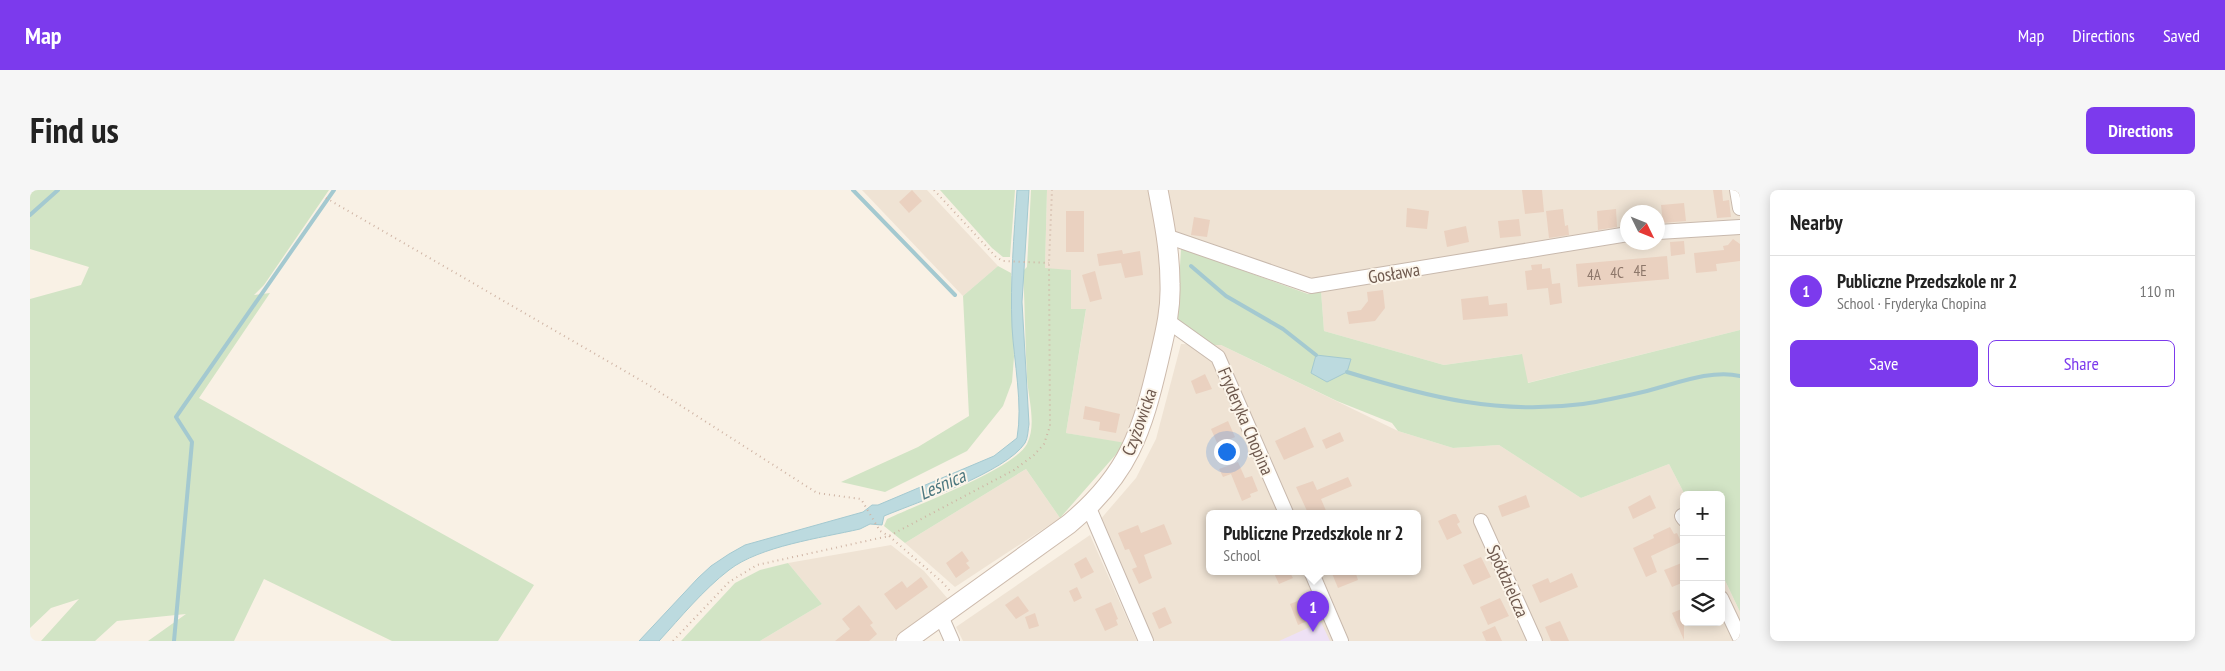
<!DOCTYPE html>
<meta charset="utf-8">
<style>
:root{--surface:#fff;--page:#f6f6f6;--text:#222;--muted:#767676;--line:#e0e0e0;--accent:#7c3aed}
body{margin:0;font-family:"PT Sans Narrow",sans-serif;background:var(--page);color:var(--text)}
.controls{position:absolute;right:15px;bottom:15px;display:grid;overflow:hidden;border-radius:8px;box-shadow:0 2px 12px #0003}
.controls button{width:45px;height:45px;display:grid;place-items:center;padding:0;border:0;border-bottom:1px solid var(--line);background:var(--surface);color:var(--text);font:25px sans-serif}
.compass{position:absolute;left:1590px;top:15px;width:45px;height:45px;border-radius:50%;background:var(--surface);box-shadow:0 2px 12px #0003;rotate:133deg}
.you{position:absolute;left:1196px;top:261px;width:18px;height:18px;margin:-12px;border:4px solid #fff;border-radius:50%;background:#1a73e8;box-shadow:0 0 0 8px #1a73e833}
.badge{display:grid;place-items:center;width:32px;height:32px;border-radius:50%;background:var(--accent);color:#fff;font-size:16px;font-weight:700}
.pin{position:absolute;translate:-50% -41px;filter:drop-shadow(0 1px 2px #0008)}
.pin::after{content:'';position:absolute;top:26px;width:18px;height:15px;background:inherit;clip-path:polygon(0 0,100% 0,50% 100%)}
.popup{position:absolute;left:1176px;top:320px;width:215px;height:65px;box-sizing:border-box;display:grid;place-content:center;border-radius:8px;background:var(--surface);filter:drop-shadow(0 1px 4px #0005);font-size:16px;white-space:nowrap;color:var(--muted)}
.popup b{font-size:19px;color:var(--text)}
.popup::after{content:'';position:absolute;left:50%;top:100%;margin-left:-10px;border:10px solid transparent;border-top-color:var(--surface)}
.list{margin:0;padding:0;list-style:none}
h2{display:flex;justify-content:space-between;align-items:center;height:65px;margin:0;padding:0 20px;font-size:21px}
h2 small{font-size:16px;font-weight:400;color:var(--muted)}
.list li{display:grid;grid-template-columns:32px 1fr auto;gap:15px;align-items:center;box-sizing:border-box;height:70px;padding:0 20px;border-top:1px solid var(--line)}
.list b{display:block;font-size:19px;white-space:nowrap}
.list p{margin:0;font-size:16px;white-space:nowrap;color:var(--muted)}
.list em{font-size:16px;font-style:normal;color:var(--muted)}
.actions{display:flex;gap:10px;padding:15px 20px}
.actions a{flex:1;padding:11px 0;border:1px solid var(--accent);border-radius:8px;text-align:center;font-size:18px;color:var(--accent)}
.actions .main{background:var(--accent);color:#fff}
.icon{flex:none;width:28px;height:28px;fill:none;stroke:currentColor;stroke-width:2;stroke-linecap:round;stroke-linejoin:round}
.map{position:relative;flex:none;width:1710px;height:451px;overflow:hidden;border-radius:8px}
header{display:flex;align-items:center;gap:30px;box-sizing:border-box;height:70px;padding:0 25px;background:var(--accent);color:#fff}
header strong{font-size:24px}
nav{display:flex;gap:28px;margin-inline-start:auto;font-size:18px}
.intro{display:flex;align-items:center;justify-content:space-between;box-sizing:border-box;height:120px;padding:0 30px}
h1{margin:0;font-size:35px}
.button{padding:12px 22px;border-radius:8px;background:var(--accent);color:#fff;font-size:18px;font-weight:700}
main{display:flex;gap:30px;padding:0 30px}
aside{flex:1;background:var(--surface);border-radius:8px;box-shadow:0 2px 12px #0003}
.map>svg:first-child{display:block}
.residential{fill:#efe3d4;fill-rule:evenodd}
.education{fill:#eee1f5}
.green{fill:#d2e4c5}
.water{fill:#bcdadf;stroke:#a4c9d0}
.lines{fill:none;stroke-linecap:round;stroke-linejoin:round}
.stream{stroke:#a4c9d0;stroke-width:4}
.building{fill:#ead1c0}
.street-casing{stroke:#c8b9ad;stroke-width:16}
.secondary-casing{stroke:#cdbbad;stroke-width:21}
.path{stroke:#cfb4a4;stroke-width:2;stroke-dasharray:1 4;stroke-linecap:butt}
.street{stroke:#fff;stroke-width:14}
.secondary{stroke:#fff;stroke-width:19}
.labels{text-anchor:middle;dominant-baseline:central;stroke-width:4;stroke-linejoin:round;paint-order:stroke}
.number-label{font-size:15px;fill:#8d776a}
.street-label{font-size:18px;fill:#6e594e;stroke:#fcf5ea}
.water-label{font-size:19px;font-style:italic;fill:#4b767e;stroke:#fcf5ea}
</style>
<header>
<strong>Map</strong>
<nav><a>Map</a><a>Directions</a><a>Saved</a></nav>
</header>
<div class="intro"><h1>Find us</h1><a class="button">Directions</a></div>
<main>
<div class="map">
<svg width="1710" height="451" viewBox="0 0 1710 451">
<rect width="100%" height="100%" fill="#f9f1e5"/>
<!-- residential -->
<g class="residential">
<polygon points="832,0 897,0 968,76 933,106"/>
<polygon points="1017,0 1710,0 1710,32 1628,40 1628,22 1598,22 1597,43 1512,53 1281,89 1145,44 1139,91 1104,255 1036,243 1056,120 1041,120 1015,78"/>
<polygon points="1710,39 1710,140 1497,193 1491,164 1414,175 1294,141 1291,101 1536,60 1597,52 1628,52 1628,49"/>
<path d="M1151,154L1191,155L1368,241L1423,258L1469,255L1551,308L1639,274L1655,305L1654,432H1691V382L1710,422V451H1121L1069,331L1106,288L1126,249ZM1179,323H1387V381H1179Z"/>
<polygon points="996,279 1030,328 925,397 875,353"/>
<polygon points="1060,345 1107,451 933,451 926,437"/>
<polygon points="861,355 894,381 918,409 863,451 730,451 792,414 758,373"/>
</g>
<!-- education -->
<polygon class="education" points="1291,432 1300,451 1249,451"/>
<!-- green -->
<g class="green">
<polygon points="0,0 299,0 234,95 224,105 240,103 169,208 504,395 468,451 362,451 234,389 204,451 118,451 156,424 87,431 65,451 11,451 49,409 21,418 0,438 0,109 51,95 59,77 0,59"/>
<polygon points="910,0 985,0 980,67 973,67 962,58"/>
<path d="M1001,0H1017L1015,78L1041,80V119H1056L1036,243L1096,253L1030,328L996,279L875,353L854,336L857,329C886,315 984,279 997,254C1007,234 998,208 997,187C995,152 995,116 993,81L997,77Z"/>
<polygon points="1151,58 1278,104 1291,101 1294,141 1414,175 1492,164 1498,193 1710,140 1710,422 1691,382 1691,305 1655,305 1639,274 1551,308 1469,255 1423,258 1368,241 1362,233 1307,211 1191,155 1180,155 1147,129"/>
<polygon points="968,76 981,83 984,167 982,192 973,216 937,261 855,302 811,292 888,257 939,226 933,106"/>
<polygon points="758,373 792,414 730,451 651,451 705,393 730,380"/>
</g>
<!-- water -->
<g class="water">
<path d="M987,0H999L992,112L999,234C998,240 998,248 995,253C976,282 888,312 854,326L852,335L840,334L830,339C791,348 730,356 699,380C673,400 651,427 629,451H609L668,388L681,376L699,364L715,355L833,322L842,315H848L964,266L987,248C993,214 984,172 982,137C980,91 984,46 987,0Z"/>
<polygon points="1286,165 1321,169 1317,182 1297,192 1281,183"/>
</g>
<g class="lines">
<!-- stream -->
<g class="stream">
<polyline points="823,0 925,105"/>
<polyline points="0,25 28,0"/>
<polyline points="1161,76 1196,106 1253,139 1286,165"/>
<path d="M1317,182C1398,207 1468,225 1553,214C1574,211 1596,206 1617,201C1645,194 1681,179 1710,186"/>
<polyline points="144,451 162,252 146,227 304,0"/>
</g>
</g>
<!-- building -->
<g class="building">
<polygon points="882,0 892,11 879,23 869,12"/>
<polygon points="1492,0 1512,0 1514,22 1495,24"/>
<polygon points="1683,0 1692,0 1693,11 1699,10 1701,27 1687,28"/>
<polygon points="1654,13 1656,31 1633,33 1631,15"/>
<polygon points="1377,18 1399,21 1397,39 1376,37"/>
<polygon points="1533,19 1535,36 1538,35 1539,45 1519,48 1516,21"/>
<polygon points="1586,19 1587,37 1568,40 1567,21"/>
<rect x="1036" y="21" width="18" height="41"/>
<polygon points="1164,27 1180,30 1177,47 1161,45"/>
<polygon points="1489,29 1491,46 1470,48 1468,31"/>
<polygon points="1436,36 1439,52 1417,57 1414,41"/>
<polygon points="1703,49 1710,54 1710,71 1686,74 1687,81 1666,83 1664,63 1694,60 1693,56 1698,55"/>
<polygon points="1654,51 1655,64 1641,66 1640,52"/>
<polygon points="1092,60 1093,64 1110,61 1113,85 1095,88 1091,73 1069,76 1067,64"/>
<polygon points="1637,66 1639,89 1548,97 1546,74"/>
<polygon points="1512,74 1512,79 1520,78 1522,94 1530,93 1532,113 1520,115 1518,98 1497,100 1495,81 1502,80 1501,75"/>
<polygon points="1065,81 1072,109 1060,112 1052,85"/>
<polygon points="1353,100 1355,118 1345,131 1319,134 1317,122 1331,120 1338,111 1337,102"/>
<polygon points="1458,106 1459,115 1477,113 1478,126 1433,130 1431,109"/>
<polygon points="1175,184 1182,199 1166,204 1161,191"/>
<polygon points="1055,216 1090,224 1086,243 1069,240 1070,232 1053,229"/>
<polygon points="1198,231 1205,247 1188,255 1181,239"/>
<polygon points="1275,237 1284,257 1254,270 1245,251"/>
<polygon points="1310,242 1314,251 1296,259 1292,250"/>
<polygon points="1208,272 1215,288 1222,286 1228,301 1220,304 1221,307 1212,311 1201,284 1193,287 1189,279"/>
<polygon points="1318,287 1322,296 1291,309 1297,323 1278,323 1266,297 1283,291 1287,300"/>
<polygon points="1496,305 1500,317 1472,327 1468,316"/>
<polygon points="1620,305 1626,318 1603,329 1598,317"/>
<polygon points="1423,324 1426,324 1430,332 1427,334 1432,343 1417,350 1408,331"/>
<polygon points="1134,334 1142,354 1114,365 1122,388 1109,394 1102,379 1107,377 1099,359 1095,360 1088,343 1108,335 1111,343"/>
<polygon points="1640,337 1644,344 1647,343 1651,352 1621,366 1627,382 1616,387 1603,358 1624,348 1623,345"/>
<polygon points="932,361 939,371 936,373 940,378 926,388 916,373"/>
<polygon points="1056,367 1064,382 1051,389 1044,374"/>
<polygon points="1451,367 1461,387 1443,395 1433,375"/>
<polygon points="1654,372 1654,392 1642,397 1634,380"/>
<polygon points="1243,381 1259,381 1263,388 1249,394"/>
<polygon points="1301,381 1325,381 1328,390 1308,398"/>
<polygon points="1542,383 1548,397 1510,413 1502,395 1518,388 1520,393"/>
<polygon points="891,387 898,397 866,420 854,404 872,391 877,398"/>
<polygon points="1047,397 1052,408 1044,412 1039,401"/>
<polygon points="988,406 999,421 986,429 975,415"/>
<polygon points="1275,408 1282,424 1278,426 1280,430 1268,435 1260,414"/>
<polygon points="1470,408 1479,426 1458,435 1450,417"/>
<polygon points="1081,412 1088,429 1086,430 1088,435 1075,441 1065,419"/>
<polygon points="829,415 843,433 840,435 847,444 839,451 805,451 820,439 812,429"/>
<polygon points="1135,417 1142,433 1129,439 1122,423"/>
<polygon points="1654,418 1654,450 1642,423"/>
<polygon points="1005,423 1009,436 999,439 995,427"/>
<polygon points="1530,431 1539,451 1521,451 1515,437"/>
<polygon points="1465,436 1472,451 1456,451 1452,442"/>
</g>
<g class="lines">
<!-- street casing -->
<g class="street-casing">
<g id="street">
<polyline points="1707,0 1710,18"/>
<polyline points="1628,42 1710,37"/>
<polyline points="1136,46 1281,96 1598,44"/>
<polyline points="1139,132 1188,167 1256,323"/>
<polyline points="1059,318 1116,451"/>
<polyline points="1652,326 1654,329"/>
<polyline points="1451,331 1505,451"/>
<polyline points="1281,381 1311,451"/>
<polyline points="1691,408 1710,448"/>
<polyline points="911,426 922,451"/>
</g>
</g>
<!-- secondary casing -->
<g class="secondary-casing">
<path id="secondary" d="M876,451L1039,334C1099,284 1112,242 1129,169C1135,143 1141,120 1140,94C1140,62 1134,31 1128,0"/>
</g>
<!-- path -->
<g class="path">
<polyline points="904,0 966,67 973,71 1019,73"/>
<polyline points="296,8 617,194 787,303 831,309 850,341 859,346 912,392 920,401"/>
<polyline points="643,451 699,392 727,375 859,346 984,280 1004,265 1014,254 1020,236 1019,73 1022,0"/>
</g>
<!-- street -->
<use href="#street" class="street"/>
<!-- secondary -->
<use href="#secondary" class="secondary"/>
</g>
<g class="labels">
<!-- number labels -->
<g class="number-label">
<text x="1610" y="80">4E</text>
<text x="1587" y="82">4C</text>
<text x="1564" y="84">4A</text>
</g>
<!-- street labels -->
<g class="street-label">
<text transform="translate(1364 83) rotate(-9)">Gosława</text>
<text transform="translate(1216 231) rotate(67)">Fryderyka Chopina</text>
<text transform="translate(1109 232) rotate(-70)">Czyżowicka</text>
<text transform="translate(1478 391) rotate(66)">Spółdzielcza</text>
</g>
<!-- water labels -->
<g class="water-label">
<text transform="translate(912 294) rotate(-24)">Leśnica</text>
</g>
</g>
</svg>
<div class="controls">
<button>+</button>
<button>−</button>
<button><svg class="icon" aria-label="layers" viewBox="0 0 24 24"><path d="M12 4l9 5-9 5-9-5zM3 14l9 5 9-5"/></svg></button>
</div>
<svg class="compass" viewBox="-18 -18 36 36"><path d="M0-13l5 13h-10z" fill="#e53935"/><path d="M0 13l5-13h-10z" fill="#767676"/></svg>
<div class="you"></div>
<div class="pin badge" style="left:1283px;top:442px">1</div>
<div class="popup"><b>Publiczne Przedszkole nr 2</b>School</div>
</div>
<aside>
<h2>Nearby<small></small></h2>
<ul class="list">
<li><span class="badge">1</span><div><b>Publiczne Przedszkole nr 2</b><p>School · Fryderyka Chopina</p></div><em>110 m</em></li>
</ul>
<div class="actions"><a class="main">Save</a><a>Share</a></div>
</aside>
</main>
